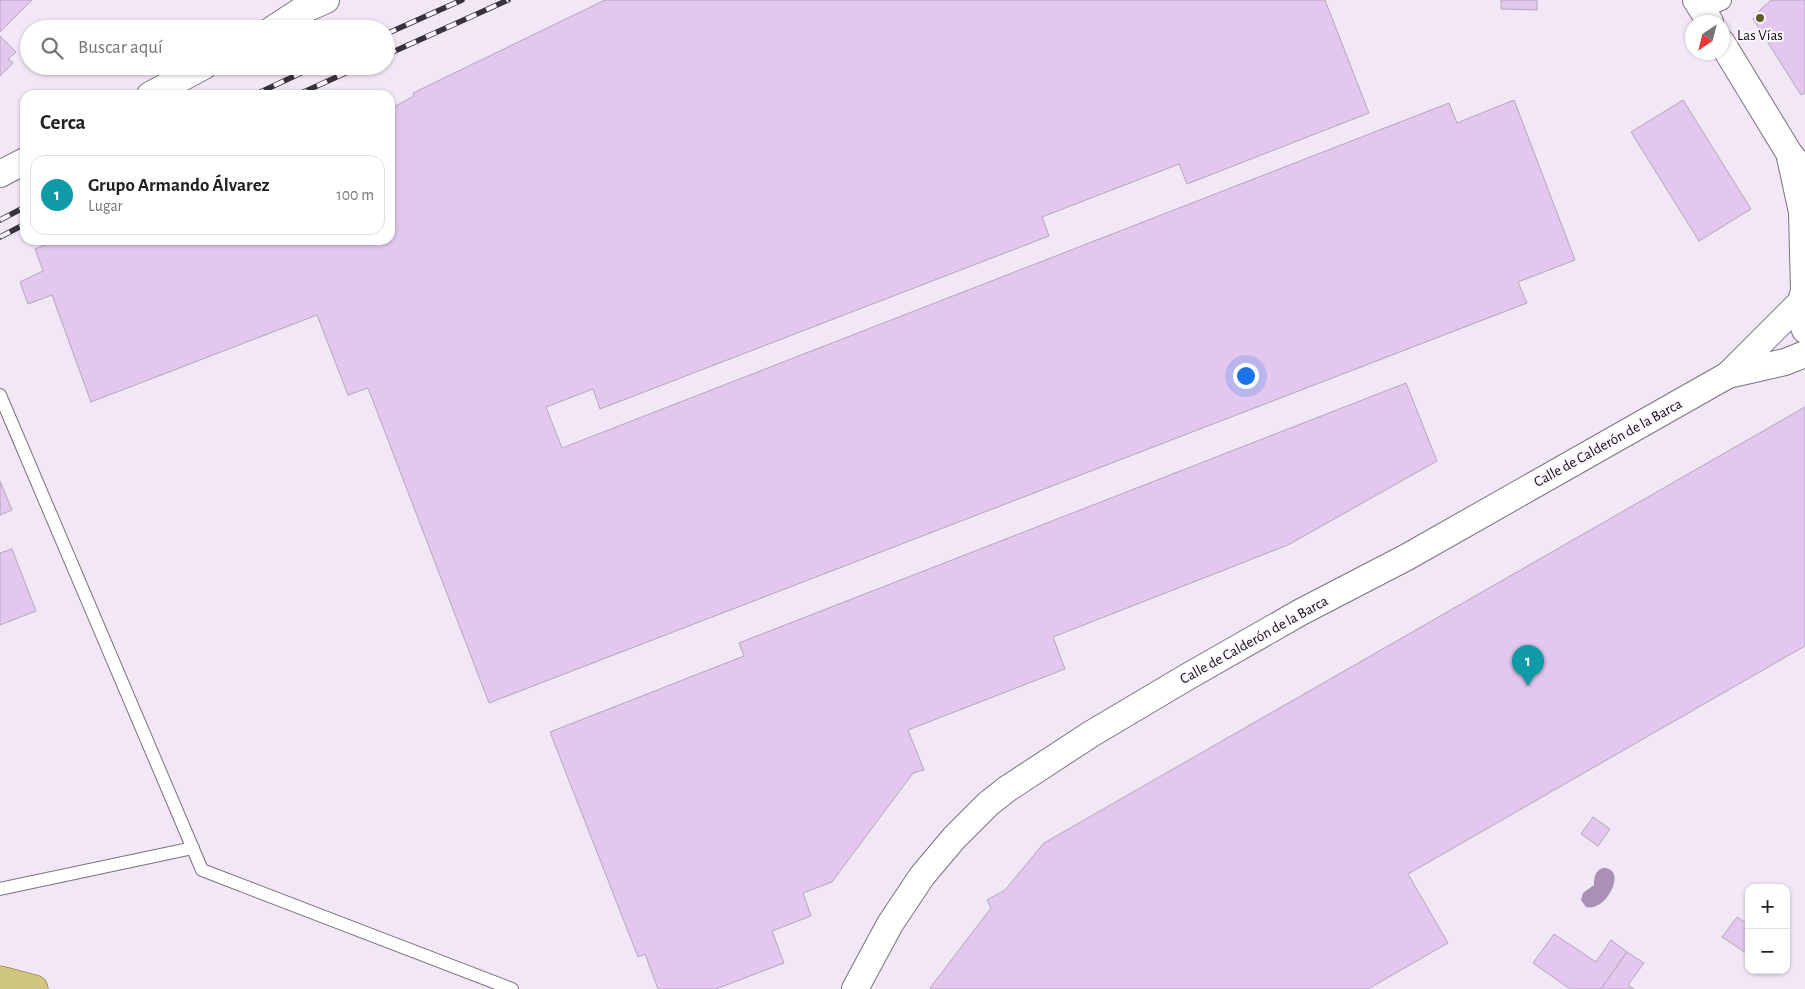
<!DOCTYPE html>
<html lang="es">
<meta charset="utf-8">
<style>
:root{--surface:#fff;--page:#f2f2f2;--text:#222;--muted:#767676;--line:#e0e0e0;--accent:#615926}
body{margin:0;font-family:"Alegreya Sans",sans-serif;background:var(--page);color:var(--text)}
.controls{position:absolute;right:15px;bottom:15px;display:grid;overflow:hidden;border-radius:10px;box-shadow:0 1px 4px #0004}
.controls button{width:45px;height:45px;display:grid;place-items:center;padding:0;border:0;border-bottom:1px solid var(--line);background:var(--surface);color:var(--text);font:25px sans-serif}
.compass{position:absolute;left:1685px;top:15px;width:45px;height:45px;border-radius:50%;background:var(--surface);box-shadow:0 1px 4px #0004;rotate:215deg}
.you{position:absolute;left:1245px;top:375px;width:18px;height:18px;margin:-12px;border:4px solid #fff;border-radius:50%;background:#1a73e8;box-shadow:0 0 0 8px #1a73e833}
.badge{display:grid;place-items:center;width:32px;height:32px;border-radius:50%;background:var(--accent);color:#fff;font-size:16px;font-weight:700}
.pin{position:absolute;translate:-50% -41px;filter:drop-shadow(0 1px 2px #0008)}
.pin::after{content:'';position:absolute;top:26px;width:18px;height:15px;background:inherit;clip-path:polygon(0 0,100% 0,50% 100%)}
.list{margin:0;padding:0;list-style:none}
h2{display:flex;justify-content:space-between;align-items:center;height:65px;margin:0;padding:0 20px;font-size:21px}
h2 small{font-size:16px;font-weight:400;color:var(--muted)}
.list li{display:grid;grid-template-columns:32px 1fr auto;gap:15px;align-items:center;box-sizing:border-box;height:80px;margin:0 10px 10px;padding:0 10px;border:1px solid var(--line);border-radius:15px}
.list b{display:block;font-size:19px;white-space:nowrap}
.list p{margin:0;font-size:16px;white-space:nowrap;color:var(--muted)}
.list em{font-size:16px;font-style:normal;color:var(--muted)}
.icon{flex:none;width:28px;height:28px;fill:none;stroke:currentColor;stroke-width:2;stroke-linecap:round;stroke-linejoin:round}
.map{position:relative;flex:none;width:1805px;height:989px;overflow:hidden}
.search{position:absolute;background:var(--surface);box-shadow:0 1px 4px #0004;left:20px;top:20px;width:375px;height:55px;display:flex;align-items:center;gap:12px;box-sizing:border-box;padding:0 18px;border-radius:28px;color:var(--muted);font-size:19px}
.panel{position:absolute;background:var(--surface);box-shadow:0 1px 4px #0004;left:20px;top:90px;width:375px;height:155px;border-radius:15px}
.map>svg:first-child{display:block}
.water{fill:#aa90b5}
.building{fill:#e3c7ee;stroke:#b2a8b6}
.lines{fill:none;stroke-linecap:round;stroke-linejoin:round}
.service-casing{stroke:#7a717e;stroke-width:14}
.pedestrian-casing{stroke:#7a717e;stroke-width:22}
.minor-casing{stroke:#7a717e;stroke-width:28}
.primary-casing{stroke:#786c22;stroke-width:29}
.service{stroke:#fff;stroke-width:12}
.pedestrian{stroke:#fff;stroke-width:20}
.minor{stroke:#fff;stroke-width:26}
.primary{stroke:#d0c680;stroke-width:28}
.rail-casing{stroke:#38333a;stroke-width:5.5}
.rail{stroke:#fcf6ff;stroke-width:4;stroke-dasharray:11;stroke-linecap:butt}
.poi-dot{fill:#615926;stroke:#fcf6ff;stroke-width:2}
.labels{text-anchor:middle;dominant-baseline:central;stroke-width:4;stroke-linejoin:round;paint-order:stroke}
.poi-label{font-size:15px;fill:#100c11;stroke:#fcf6ff}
.street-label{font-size:15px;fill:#100c11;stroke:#fcf6ff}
</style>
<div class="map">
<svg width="1805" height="989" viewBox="0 0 1805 989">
<rect width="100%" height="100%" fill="#f1e7f6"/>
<!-- water -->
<path class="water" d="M1603,868C1629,868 1606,913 1586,907L1581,900L1583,893L1594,885C1594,877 1595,871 1603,868Z"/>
<!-- building -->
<g class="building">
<polygon points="0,0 32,0 0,32"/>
<polygon points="605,0 1325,0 1369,113 1187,184 1179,164 1042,217 1049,236 600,409 593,389 546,407 562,448 1449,103 1457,123 1514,100 1575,260 1518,282 1527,303 489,703 368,388 348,395 317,315 91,402 52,295 28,304 20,282 43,271 35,249 58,240 390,240 390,109 414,96 413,93"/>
<polygon points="1501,0 1537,0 1537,10 1501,9"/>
<polygon points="1771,0 1805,0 1805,93 1801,95 1753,19 1762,8"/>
<polygon points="0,36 16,52 8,59 13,63 0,76"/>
<polygon points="1683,100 1751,209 1699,241 1631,132"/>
<polygon points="1406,383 1437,461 1288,545 1053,637 1065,669 908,730 924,770 913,773 832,882 803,893 811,916 772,931 784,963 716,989 658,989 645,954 638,957 550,732 744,656 739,643"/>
<polygon points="1805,407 1805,646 1408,874 1448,943 1368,989 931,989 930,988 991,908 987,900 1005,890 1044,843"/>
<polygon points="0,481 12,510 0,515"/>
<polygon points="12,549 36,611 0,625 0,553"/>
<polygon points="1593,817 1610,829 1598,846 1581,834"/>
<polygon points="1737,917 1749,925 1749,955 1722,937"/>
<polygon points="1554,934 1596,962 1611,940 1627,952 1601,989 1570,989 1533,963"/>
<polygon points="1627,952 1644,963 1628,985 1634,989 1601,989"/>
</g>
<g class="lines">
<!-- service casing -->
<g class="service-casing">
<g id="service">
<polyline points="0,395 202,870 512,989"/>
<polyline points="0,889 193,848"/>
</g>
</g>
<!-- pedestrian casing -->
<g class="pedestrian-casing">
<polyline id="pedestrian" points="1701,8 1721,0"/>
</g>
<!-- minor casing -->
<g class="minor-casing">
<g id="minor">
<polyline points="1696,0 1710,22"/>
<polyline points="273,29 299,12 326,0"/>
<polyline points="1722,43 1789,153 1805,173"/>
<polyline points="150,95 204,66"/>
<polyline points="1790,157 1802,212 1804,290"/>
<polyline points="0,174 25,161"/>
<path d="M1804,291C1799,306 1800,316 1805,330"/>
<polyline points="1728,375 1785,362 1805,354"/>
<polyline points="855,989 890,924 922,876 954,838 988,804 1007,789 1091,734 1187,677 1301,612 1407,557 1728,375 1800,303"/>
</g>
</g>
<!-- primary casing -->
<g class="primary-casing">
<polyline id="primary" points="0,980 34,989"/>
</g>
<!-- service -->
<use href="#service" class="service"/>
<!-- pedestrian -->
<use href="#pedestrian" class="pedestrian"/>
<!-- minor -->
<use href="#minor" class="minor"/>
<!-- primary -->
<use href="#primary" class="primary"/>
<!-- rail casing -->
<g class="rail-casing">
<g id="rail">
<polyline points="386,34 462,0"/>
<polyline points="386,55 508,0"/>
<polyline points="254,95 316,66"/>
<polyline points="297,95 361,66"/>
<polyline points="0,220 25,207"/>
<polyline points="0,237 25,224"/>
</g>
</g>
<!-- rail -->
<use href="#rail" class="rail"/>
</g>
<!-- markers -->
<circle class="poi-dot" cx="1760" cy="18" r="5"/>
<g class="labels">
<!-- poi labels -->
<g class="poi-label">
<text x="1760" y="35">Las Vías</text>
</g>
<!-- street labels -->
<g class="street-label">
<text transform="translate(1608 443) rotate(-29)">Calle de Calderón de la Barca</text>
<text transform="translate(1254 640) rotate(-29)">Calle de Calderón de la Barca</text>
</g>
</g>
</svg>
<div class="controls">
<button>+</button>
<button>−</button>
</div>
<svg class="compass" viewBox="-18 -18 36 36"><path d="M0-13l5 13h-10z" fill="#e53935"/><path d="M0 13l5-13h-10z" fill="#767676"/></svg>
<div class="you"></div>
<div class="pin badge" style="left:1528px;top:686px;background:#0f9aa8">1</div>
<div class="search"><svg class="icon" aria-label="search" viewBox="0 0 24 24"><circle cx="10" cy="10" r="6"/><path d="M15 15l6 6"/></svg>Buscar aquí</div>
<section class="panel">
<h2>Cerca<small></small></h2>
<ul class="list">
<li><span class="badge" style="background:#0f9aa8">1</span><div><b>Grupo Armando Álvarez</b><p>Lugar</p></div><em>100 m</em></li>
</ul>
</section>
</div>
